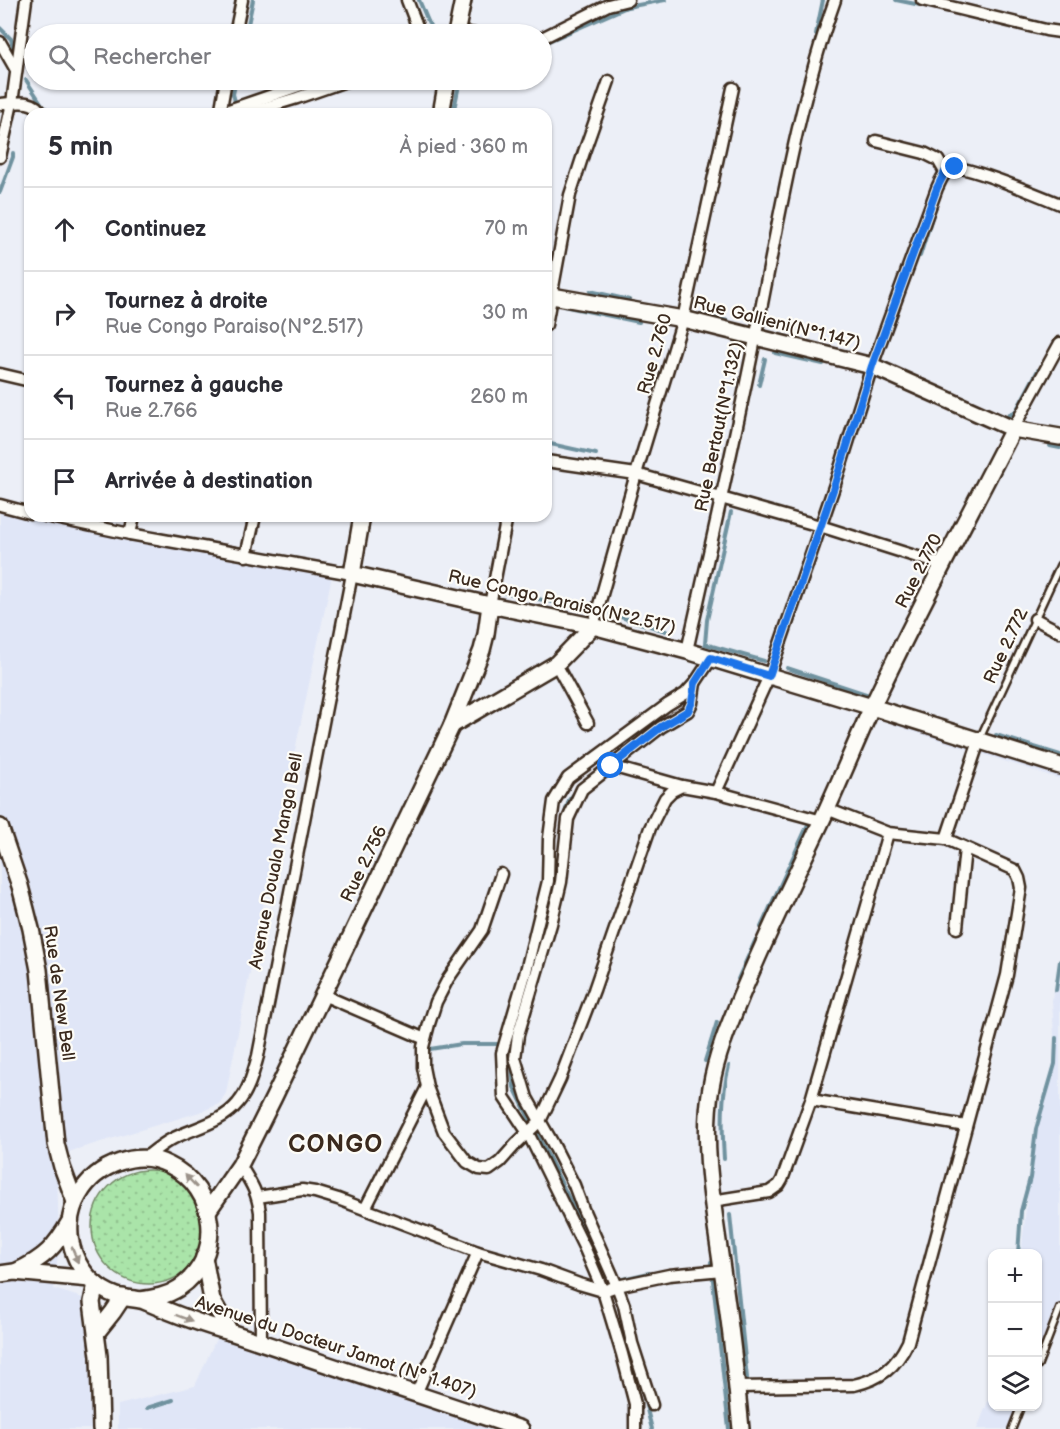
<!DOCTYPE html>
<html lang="fr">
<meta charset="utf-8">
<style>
:root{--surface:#fff;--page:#f2f2f3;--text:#2b2b33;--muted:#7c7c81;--line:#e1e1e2}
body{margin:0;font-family:"Balsamiq Sans",sans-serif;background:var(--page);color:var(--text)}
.controls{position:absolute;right:18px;bottom:18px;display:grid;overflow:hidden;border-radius:12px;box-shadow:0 2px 4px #0004}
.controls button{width:54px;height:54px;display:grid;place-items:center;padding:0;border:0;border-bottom:2px solid var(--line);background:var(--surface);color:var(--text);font:30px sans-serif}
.stop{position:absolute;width:18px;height:18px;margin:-14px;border:4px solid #1a73e8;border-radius:50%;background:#fff}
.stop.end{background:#1a73e8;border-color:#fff;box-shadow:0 2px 6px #0008}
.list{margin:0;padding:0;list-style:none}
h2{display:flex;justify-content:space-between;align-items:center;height:78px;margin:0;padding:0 24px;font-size:26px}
h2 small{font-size:20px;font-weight:400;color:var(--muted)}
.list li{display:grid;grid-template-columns:39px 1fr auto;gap:18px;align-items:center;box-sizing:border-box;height:84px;padding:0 24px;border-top:2px solid var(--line)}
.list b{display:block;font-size:22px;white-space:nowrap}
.list p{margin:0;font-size:20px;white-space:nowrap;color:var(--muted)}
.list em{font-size:20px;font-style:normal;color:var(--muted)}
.icon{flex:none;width:33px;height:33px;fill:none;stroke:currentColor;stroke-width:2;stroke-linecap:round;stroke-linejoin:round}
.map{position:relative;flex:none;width:1060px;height:1429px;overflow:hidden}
.search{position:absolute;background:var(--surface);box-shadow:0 2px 4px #0004;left:24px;top:24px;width:528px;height:66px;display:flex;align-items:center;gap:15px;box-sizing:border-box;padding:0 21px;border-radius:33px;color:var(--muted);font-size:22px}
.panel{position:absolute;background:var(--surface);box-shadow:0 2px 4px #0004;left:24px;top:108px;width:528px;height:414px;border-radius:18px}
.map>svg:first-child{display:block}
.built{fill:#e0e6f7}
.grass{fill:url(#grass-dots);stroke:#728764;stroke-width:1.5}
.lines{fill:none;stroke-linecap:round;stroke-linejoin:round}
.stream{stroke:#70929f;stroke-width:4}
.lane-casing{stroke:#3b2a1e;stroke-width:10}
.street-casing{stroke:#3b2a1e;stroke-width:15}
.secondary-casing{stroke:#3b2a1e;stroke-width:20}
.lane{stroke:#fdfcf7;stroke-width:5}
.street{stroke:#fdfcf7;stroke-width:10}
.secondary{stroke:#fdfcf7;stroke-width:15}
.oneway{fill:#9c938a}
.route{stroke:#1a73e8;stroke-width:8}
.labels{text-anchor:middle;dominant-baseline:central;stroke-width:4.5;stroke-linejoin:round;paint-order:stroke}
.street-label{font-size:18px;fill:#3b2a1e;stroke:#fdfcf7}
.district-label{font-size:24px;font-weight:bold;letter-spacing:1.5px;fill:#3b2a1e;stroke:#fdfcf7}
</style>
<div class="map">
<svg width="1060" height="1429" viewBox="0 0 1060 1429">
<defs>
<pattern id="grass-dots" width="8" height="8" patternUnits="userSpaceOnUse" patternTransform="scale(1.5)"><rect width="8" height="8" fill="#aae4a9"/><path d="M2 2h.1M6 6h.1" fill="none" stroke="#93c491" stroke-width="1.8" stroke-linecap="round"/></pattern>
</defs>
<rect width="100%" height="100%" fill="#eceff7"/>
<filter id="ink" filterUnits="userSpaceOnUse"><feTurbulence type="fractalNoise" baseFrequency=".0167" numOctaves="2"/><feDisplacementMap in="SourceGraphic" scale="12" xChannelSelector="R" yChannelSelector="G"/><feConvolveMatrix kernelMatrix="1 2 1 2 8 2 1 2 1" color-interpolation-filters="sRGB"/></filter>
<g filter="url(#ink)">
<!-- built -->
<g class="built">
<polygon points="0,501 30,507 30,516 71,516 333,571 279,826 226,1093 219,1104 203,1111 71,1151 57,1165 59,1245 54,1289 89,1300 91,1429 0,1429"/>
<polygon points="896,708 1060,758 1060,779 890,724"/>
<polygon points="1060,968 1060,1303 1038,1360 1038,1254 1021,1254 1033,1145 1055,1055 1052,1000"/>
<polygon points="219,1332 502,1429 118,1429 118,1405 195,1386"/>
<polygon points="992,1391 992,1406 1019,1407 1010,1429 977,1429"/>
</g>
<!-- grass -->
<circle class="grass" cx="149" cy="1227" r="57"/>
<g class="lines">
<!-- stream -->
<g class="stream">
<polyline points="419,0 433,33"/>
<polyline points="896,0 925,6"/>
<polyline points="0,28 11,39 15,55"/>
<polyline points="433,33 440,34"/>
<polyline points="246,34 253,0"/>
<polyline points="816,34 823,0"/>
<polyline points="542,44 627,7 665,0"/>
<polyline points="26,80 43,106 53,114"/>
<polyline points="236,80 233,94 236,105"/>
<polyline points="317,84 330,80"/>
<polyline points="453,114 460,80"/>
<polyline points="945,181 950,177 958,176"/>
<polyline points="0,192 13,157 13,153"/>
<polyline points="920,256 935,208"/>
<polyline points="590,291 629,300"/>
<polyline points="563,306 639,322"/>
<polyline points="695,314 728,321"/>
<polyline points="775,353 823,364"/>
<polyline points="759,385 765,359"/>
<polyline points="1008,416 1016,411 1038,370"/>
<polyline points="546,443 596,454"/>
<polyline points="1050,446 1060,448"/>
<polyline points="731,512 707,620 705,644 764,661"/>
<polyline points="497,591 589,609"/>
<polyline points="611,614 666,631"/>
<polyline points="787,668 869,695"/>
<polyline points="996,735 1060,755"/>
<polyline points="564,816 569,800 576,791"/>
<polyline points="761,927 810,820"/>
<polyline points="738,979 755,941"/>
<polyline points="1056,990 1060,961"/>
<polyline points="430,1049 462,1044 503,1044"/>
<polyline points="511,1052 511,1044 513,1036"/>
<polyline points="705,1061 717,1022"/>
<polyline points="512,1065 514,1087 604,1270"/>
<path d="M724,1159C722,1127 721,1097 729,1066"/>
<polyline points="730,1215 747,1378"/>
<polyline points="1018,1254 1021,1211 1030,1178 1036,1129 1055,1064 1056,1038"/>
<polyline points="711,1262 729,1429"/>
<polyline points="618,1280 649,1273"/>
<polyline points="617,1299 622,1318"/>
<polyline points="641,1386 652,1429"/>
<polyline points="147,1408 173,1400"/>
</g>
<!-- lane casing -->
<g class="lane-casing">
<g id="lane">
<polyline points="980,738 1060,565"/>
<polyline points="1038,1365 1060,1308"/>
<polyline points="1012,1429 1021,1406"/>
</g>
</g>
<!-- street casing -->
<g class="street-casing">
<g id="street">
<polyline points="407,0 417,26 417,34"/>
<polyline points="922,0 1046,30 1060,32"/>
<polyline points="456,31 474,34"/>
<polyline points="235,34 242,0"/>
<polyline points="542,38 608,5 628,0"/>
<polyline points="0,42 16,70"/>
<path d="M0,104C16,103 34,98 42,114"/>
<polyline points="220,113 316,80"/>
<polyline points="220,114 226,80"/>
<polyline points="244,114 297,98 349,80"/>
<polyline points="876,141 924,153 938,160 945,172"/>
<polyline points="0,157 12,103 26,0"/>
<polyline points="546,325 570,195 584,152 609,81"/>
<polyline points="0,374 30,381"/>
<polyline points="1013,429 1060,343"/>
<polyline points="546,461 636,474 820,526 943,565"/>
<polyline points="0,505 30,513"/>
<path d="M45,516L130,534L352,574L258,1056C253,1073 249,1090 238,1103C222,1123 193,1128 172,1139C162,1144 154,1151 145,1158"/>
<polyline points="130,534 134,516"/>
<polyline points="246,556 255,516"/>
<polyline points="490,605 507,516"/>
<polyline points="1035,619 1060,632"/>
<polyline points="593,626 636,474 683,319 733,88"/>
<path d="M687,651C712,539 738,427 760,314C781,208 799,101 835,0"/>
<polyline points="556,664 588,723"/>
<polyline points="611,766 682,786"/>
<path d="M716,792L769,676L835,484L872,366L937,188C941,180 944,170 954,168C966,165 1043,197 1060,204"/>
<polyline points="946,839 979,741"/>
<polyline points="501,874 482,930 448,979 436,1002 429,1024 423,1047 423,1067 427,1087 444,1132 467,1162 479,1169 489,1170 500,1162 516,1144 540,1121 527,1098 515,1058 518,1035 551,924 561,882 568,819 582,789 661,727 688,711 692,703 695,683"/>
<polyline points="957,928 965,848"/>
<polyline points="323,995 425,1039"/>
<polyline points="811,1100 966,1126"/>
<path d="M240,1165C251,1183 257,1191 260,1212L261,1343"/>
<polyline points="258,1197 302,1190 315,1192 338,1199 478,1252 541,1270 579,1284 603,1291 617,1286 669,1275 722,1270"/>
<polyline points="712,1201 769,1192 779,1185 782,1180 811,1100 888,833"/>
<polyline points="365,1209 427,1087"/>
<path d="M737,1387L854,1385C881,1379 896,1367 908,1342L1007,975L1021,888L1019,878L1015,870L946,839L888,833L827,809"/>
<polyline points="416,1394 478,1252"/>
<polyline points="652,1405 632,1343 624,1305 617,1286 583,1209 574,1185 552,1142 540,1121 560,1079 594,990 650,828 665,798 672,791 682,786 716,792 822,821"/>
<polyline points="635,1429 635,1404 622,1354 603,1291 585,1249 528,1133 504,1097 502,1053 526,971 548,881 549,838 554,801 568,778 667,705 685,694 695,683 711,659"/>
</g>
</g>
<!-- secondary casing -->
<g class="secondary-casing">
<g id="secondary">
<polyline points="456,34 463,0"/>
<polyline points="441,114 447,80"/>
<polyline points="546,292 552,296 683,319 872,366 1013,429 1060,437"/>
<polyline points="362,516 352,574 490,605 593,626 687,651 872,707 1060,766"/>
<polyline points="452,725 556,664 593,626"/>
<polyline points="0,827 20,886 31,929 39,970 56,1144 62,1167 75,1202"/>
<polyline points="208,1211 240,1165 274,1097 452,725 482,650 486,634 490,605"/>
<polyline points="204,1257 212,1300 230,1332"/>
<path d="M17,1271C45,1258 55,1247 70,1221"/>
<polyline points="0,1274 14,1272 90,1279"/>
<polyline points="96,1284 92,1302 99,1356 101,1429"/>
<path d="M140,1300C154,1298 167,1296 179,1288C225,1257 218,1188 169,1165C154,1157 136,1156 120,1162C102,1168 88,1179 79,1195C57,1232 76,1282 117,1296C126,1299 135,1298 144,1301C172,1313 200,1324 230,1332L521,1429"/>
<polyline points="97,1332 113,1312 123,1297"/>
<path d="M741,1429C736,1376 730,1322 722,1269C714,1211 701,1145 711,1087C716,1056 729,1025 741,996C763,943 788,891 813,839C834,796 852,751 872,707C916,613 966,521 1013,429"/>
</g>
</g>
<!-- lane -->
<use href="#lane" class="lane"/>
<!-- street -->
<use href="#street" class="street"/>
<!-- secondary -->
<use href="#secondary" class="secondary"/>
</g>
<!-- one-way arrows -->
<defs><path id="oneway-solid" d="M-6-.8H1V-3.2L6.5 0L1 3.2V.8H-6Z" transform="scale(1.5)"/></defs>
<g class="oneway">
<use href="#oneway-solid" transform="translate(191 1181) rotate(-133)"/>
<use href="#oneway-solid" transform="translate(75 1255) rotate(68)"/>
<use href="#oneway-solid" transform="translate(184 1318) rotate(20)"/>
</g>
</g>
<g class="lines" filter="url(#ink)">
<!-- route -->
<polyline class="route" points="611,766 661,727 688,711 692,702 695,683 711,658 769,676 835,484 872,366 937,188 945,172 955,167"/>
</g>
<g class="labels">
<!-- street labels -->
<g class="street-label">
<text transform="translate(777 323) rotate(14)">Rue Gallieni(N°1.147)</text>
<text transform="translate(655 354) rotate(-74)">Rue 2.760</text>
<text transform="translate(719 427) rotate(-78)">Rue Bertaut(N°1.132)</text>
<text transform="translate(919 571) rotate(-63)">Rue 2.770</text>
<text transform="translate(562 602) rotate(13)">Rue Congo Paraiso(N°2.517)</text>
<text transform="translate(1006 646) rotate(-65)">Rue 2.772</text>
<text transform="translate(276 861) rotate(-79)">Avenue Douala Manga Bell</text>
<text transform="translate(364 864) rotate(-64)">Rue 2.756</text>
<text transform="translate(59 993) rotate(82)">Rue de New Bell</text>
<text transform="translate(336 1347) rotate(18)">Avenue du Docteur Jamot (N° 1.407)</text>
</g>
<!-- district labels -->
<g class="district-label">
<text x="336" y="1144">CONGO</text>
</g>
</g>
</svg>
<div class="controls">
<button>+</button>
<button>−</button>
<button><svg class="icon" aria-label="layers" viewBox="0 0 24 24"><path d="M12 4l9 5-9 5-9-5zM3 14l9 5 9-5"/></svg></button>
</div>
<div class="stop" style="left:611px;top:766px"></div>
<div class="stop end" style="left:955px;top:167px"></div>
<div class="search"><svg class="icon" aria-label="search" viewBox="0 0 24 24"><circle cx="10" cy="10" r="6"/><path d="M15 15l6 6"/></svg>Rechercher</div>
<section class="panel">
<h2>5 min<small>À pied · 360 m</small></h2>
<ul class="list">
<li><svg class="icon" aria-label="ahead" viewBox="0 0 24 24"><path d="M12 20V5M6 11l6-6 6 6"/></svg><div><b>Continuez</b></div><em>70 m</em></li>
<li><svg class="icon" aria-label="right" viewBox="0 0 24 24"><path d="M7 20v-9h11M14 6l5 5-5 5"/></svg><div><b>Tournez à droite</b><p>Rue Congo Paraiso(N°2.517)</p></div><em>30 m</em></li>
<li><svg class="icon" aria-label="left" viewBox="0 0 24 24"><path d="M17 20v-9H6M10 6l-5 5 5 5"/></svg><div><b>Tournez à gauche</b><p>Rue 2.766</p></div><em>260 m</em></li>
<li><svg class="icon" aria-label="arrive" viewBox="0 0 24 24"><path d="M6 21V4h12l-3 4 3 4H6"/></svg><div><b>Arrivée à destination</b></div></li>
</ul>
</section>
</div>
